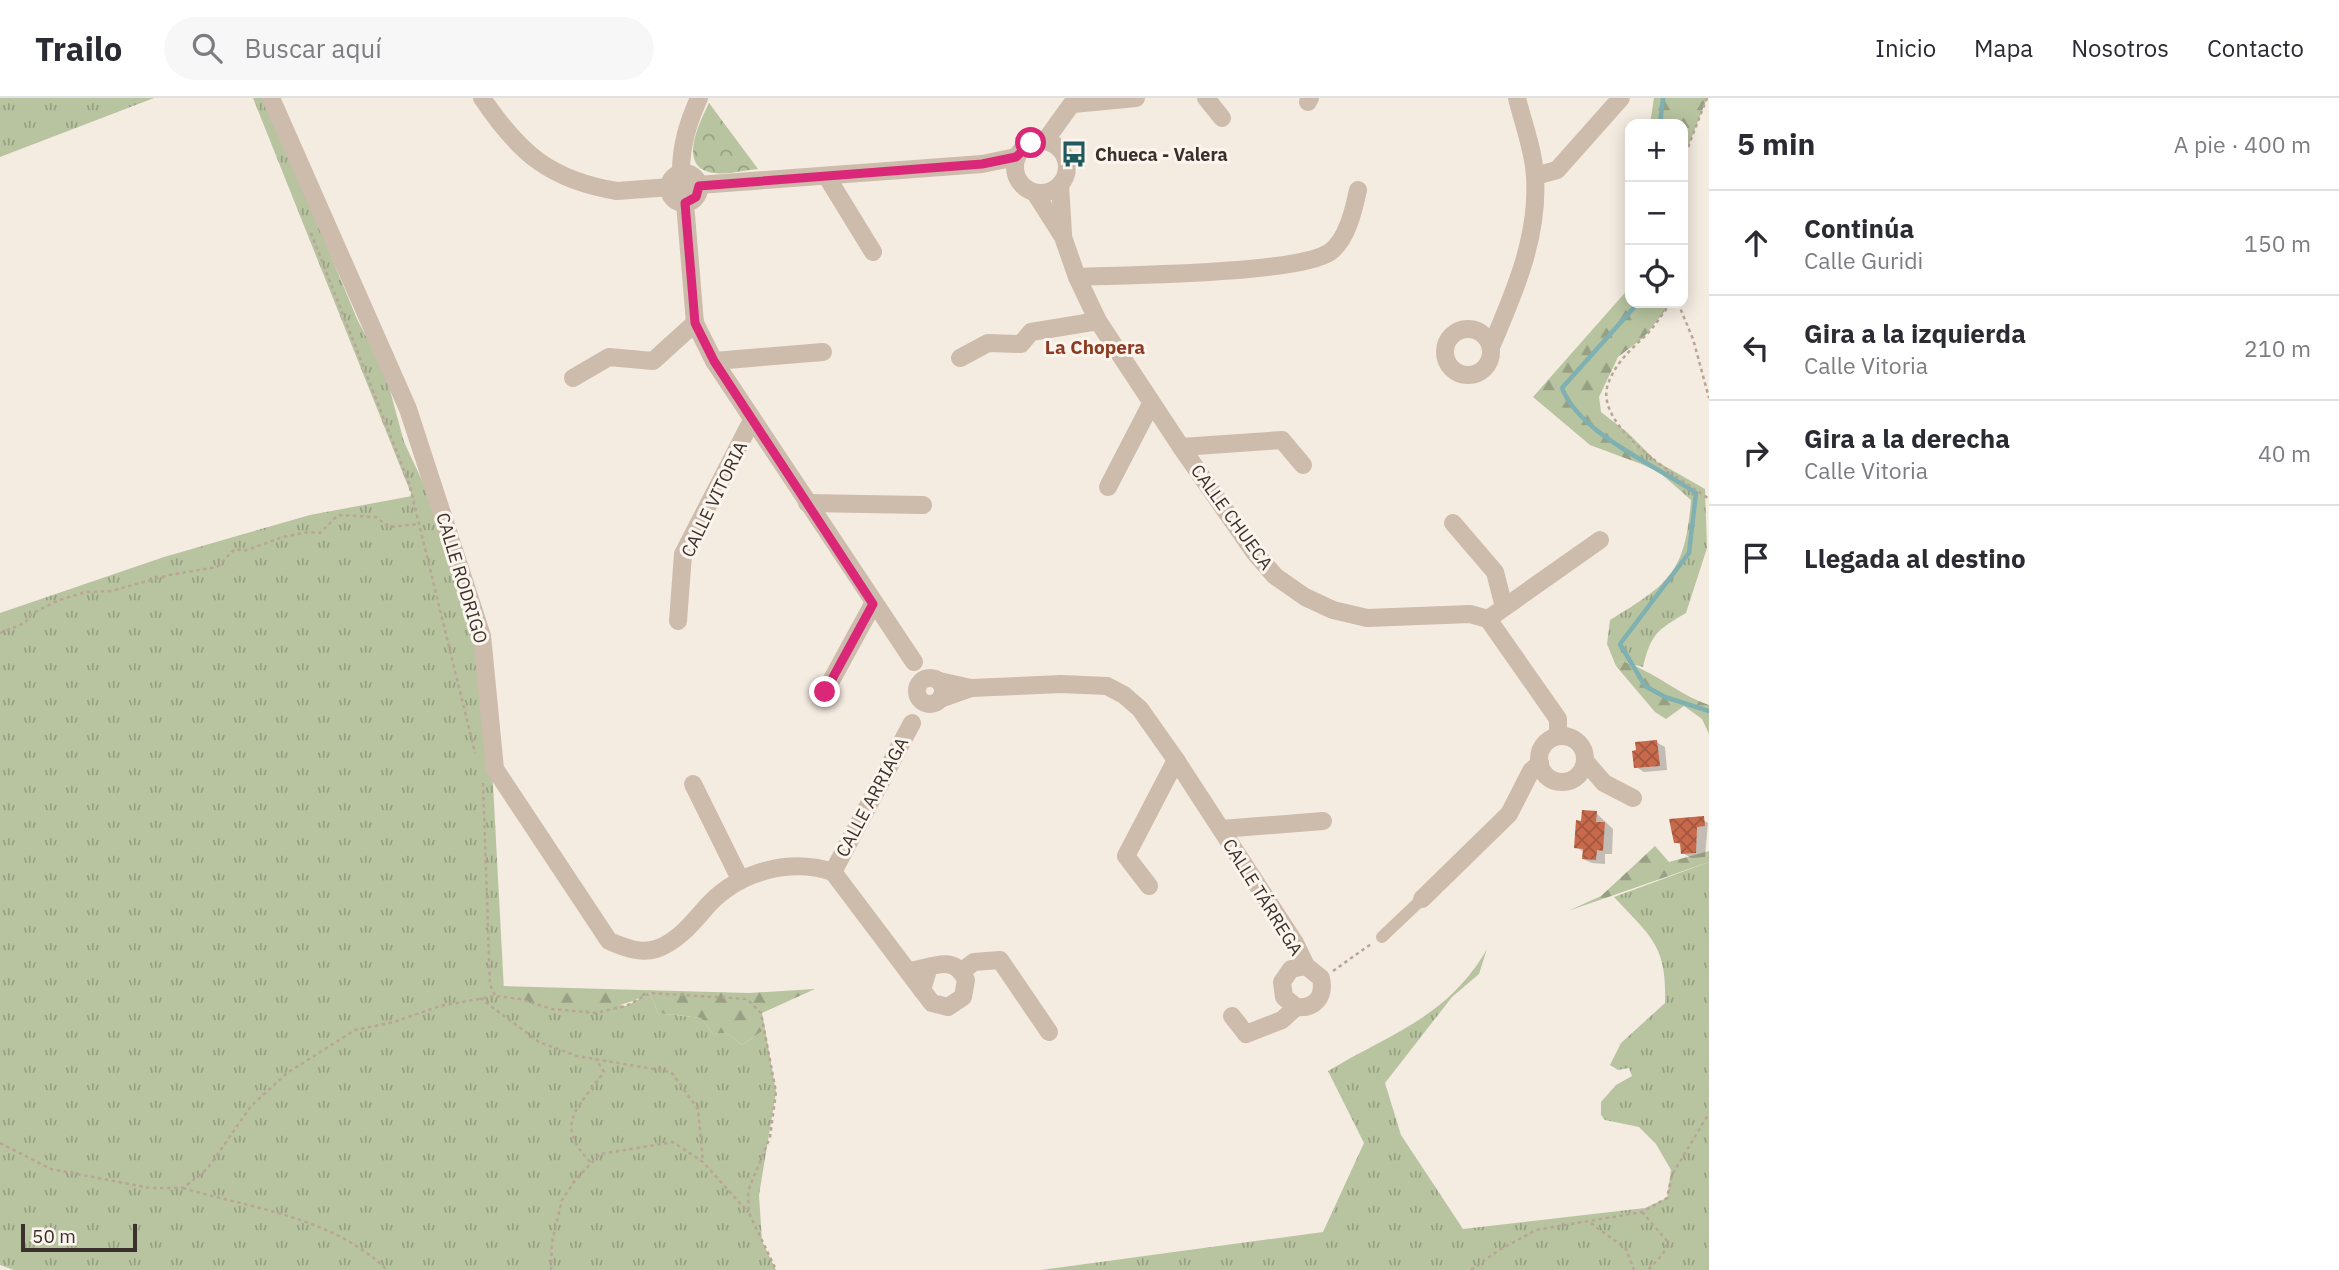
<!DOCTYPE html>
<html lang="es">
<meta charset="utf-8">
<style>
:root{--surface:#fff;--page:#f7f7f7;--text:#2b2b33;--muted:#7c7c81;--line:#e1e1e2}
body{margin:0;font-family:"IBM Plex Sans",sans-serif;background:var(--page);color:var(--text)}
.controls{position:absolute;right:21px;top:21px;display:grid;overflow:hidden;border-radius:14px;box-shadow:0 4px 18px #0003}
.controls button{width:63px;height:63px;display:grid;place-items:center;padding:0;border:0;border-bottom:2px solid var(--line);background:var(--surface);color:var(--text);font:35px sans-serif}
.scale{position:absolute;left:21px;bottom:18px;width:116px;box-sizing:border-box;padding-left:7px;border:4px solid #3b302b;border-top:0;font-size:19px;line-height:24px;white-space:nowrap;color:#3b302b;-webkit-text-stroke:5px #fbf5ee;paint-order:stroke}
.stop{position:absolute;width:21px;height:21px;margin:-16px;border:5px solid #db2777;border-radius:50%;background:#fff}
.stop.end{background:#db2777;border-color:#fff;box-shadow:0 2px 7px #0008}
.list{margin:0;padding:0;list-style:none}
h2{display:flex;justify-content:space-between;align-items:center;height:91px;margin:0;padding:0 28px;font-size:30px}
h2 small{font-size:23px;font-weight:400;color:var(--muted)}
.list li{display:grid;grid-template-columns:46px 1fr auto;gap:21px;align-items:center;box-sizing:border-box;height:105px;padding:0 28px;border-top:2px solid var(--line)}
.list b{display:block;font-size:26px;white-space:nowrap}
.list p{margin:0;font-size:23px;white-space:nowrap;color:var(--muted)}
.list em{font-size:23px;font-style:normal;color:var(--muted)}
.icon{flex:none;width:38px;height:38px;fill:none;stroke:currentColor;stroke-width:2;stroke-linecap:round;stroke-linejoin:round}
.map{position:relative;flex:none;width:1709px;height:1172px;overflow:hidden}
header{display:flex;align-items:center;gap:42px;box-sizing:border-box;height:98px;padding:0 35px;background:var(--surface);border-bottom:2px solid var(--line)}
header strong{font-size:33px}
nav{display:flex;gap:38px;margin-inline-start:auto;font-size:24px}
.search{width:490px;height:63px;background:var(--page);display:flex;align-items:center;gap:18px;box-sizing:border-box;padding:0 24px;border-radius:38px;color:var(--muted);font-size:26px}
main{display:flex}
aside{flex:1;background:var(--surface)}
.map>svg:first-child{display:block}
.grass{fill:url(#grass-tufts)}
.forest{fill:url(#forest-firs)}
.park{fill:url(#park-crowns)}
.shadow{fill:#0003}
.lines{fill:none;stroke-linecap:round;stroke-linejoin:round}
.stream{stroke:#7fb0b2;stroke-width:4.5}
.building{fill:url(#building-cross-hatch)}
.path{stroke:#b9a596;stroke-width:2.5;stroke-dasharray:3.5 3.5;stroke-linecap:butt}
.pedestrian{stroke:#cdbbac;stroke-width:12}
.minor{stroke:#cdbbac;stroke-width:18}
.route{stroke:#db2777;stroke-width:9}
.labels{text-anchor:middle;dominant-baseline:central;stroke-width:6;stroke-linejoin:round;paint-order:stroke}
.poi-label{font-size:18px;font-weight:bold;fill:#3b302b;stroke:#fbf5ee;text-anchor:start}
.street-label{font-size:18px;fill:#3b302b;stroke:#fbf5ee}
.neighbourhood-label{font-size:19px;font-weight:bold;fill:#8c3b22;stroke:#fbf5ee}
</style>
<header>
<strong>Trailo</strong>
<div class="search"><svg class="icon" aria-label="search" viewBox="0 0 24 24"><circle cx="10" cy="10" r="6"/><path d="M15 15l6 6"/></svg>Buscar aquí</div>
<nav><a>Inicio</a><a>Mapa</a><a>Nosotros</a><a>Contacto</a></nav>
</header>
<main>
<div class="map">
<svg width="1709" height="1172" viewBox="0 0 1709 1172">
<defs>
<pattern id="grass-tufts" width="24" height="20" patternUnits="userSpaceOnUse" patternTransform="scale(1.75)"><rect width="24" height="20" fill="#b8c4a0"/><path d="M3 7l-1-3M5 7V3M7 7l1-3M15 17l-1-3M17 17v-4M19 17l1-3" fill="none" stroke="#97a083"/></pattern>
<pattern id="forest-firs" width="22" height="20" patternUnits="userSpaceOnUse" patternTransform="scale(1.75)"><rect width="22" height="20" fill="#b8c4a0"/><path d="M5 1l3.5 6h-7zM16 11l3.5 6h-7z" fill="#97a083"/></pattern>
<pattern id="park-crowns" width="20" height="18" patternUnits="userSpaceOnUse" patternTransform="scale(1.75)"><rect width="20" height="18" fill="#b8c4a0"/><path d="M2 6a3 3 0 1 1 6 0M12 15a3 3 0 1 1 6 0" fill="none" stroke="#97a083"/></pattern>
<pattern id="building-cross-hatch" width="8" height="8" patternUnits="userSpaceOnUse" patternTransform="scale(1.75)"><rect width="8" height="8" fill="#c8694b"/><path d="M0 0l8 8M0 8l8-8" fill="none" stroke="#a4573f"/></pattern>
</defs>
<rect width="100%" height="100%" fill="#f4ebe1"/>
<!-- grass -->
<g class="grass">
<polygon points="0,0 154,0 0,59"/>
<polygon points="253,0 266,0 357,221 385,274 404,344 434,408 474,542 493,686 504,893 626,908 650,895 658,915 701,920 713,936 727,935 742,947 765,931 776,994 759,1097 762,1143 776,1172 14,1172 0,1167 0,515 164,459 310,417 412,398"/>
<path d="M1628,335L1656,363L1705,391L1707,450L1686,515C1657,532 1651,536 1643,569L1621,563L1616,568L1607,546L1610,522C1671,485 1685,474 1691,402L1658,373L1641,366Z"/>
<path d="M1709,764V1172H1041L1323,1134L1364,1045L1328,973C1391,935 1447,920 1487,851L1479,876L1452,899L1385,985L1401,1037L1463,1131L1645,1110L1667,1100L1671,1072L1656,1046L1639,1029L1605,1022L1601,1017V1004L1616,987L1632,978L1629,970L1618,972L1610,967L1621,945L1665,905C1667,847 1651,839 1614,799Z"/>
</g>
<!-- forest -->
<g class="forest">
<polygon points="1654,0 1707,0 1683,62 1683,26 1650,26"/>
<polygon points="1630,189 1630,205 1671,205 1644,239 1618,259 1599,299 1601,314 1628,335 1641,366 1590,347 1533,299"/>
<path d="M1621,563C1653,572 1677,596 1709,607V636L1702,621L1684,608L1666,621L1655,614L1616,568Z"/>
<polygon points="1655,748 1669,764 1709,753 1709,764 1568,813 1601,798"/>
<path d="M503,888L749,895L815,891L762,915L765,931L742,947L727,935L713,936L701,920L658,915L650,895C598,921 556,919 504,893Z"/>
</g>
<!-- park -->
<path class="park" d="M709,5L758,71C745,72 727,77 714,75C676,70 700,24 709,5Z"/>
<!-- shadow -->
<g class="shadow">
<polygon points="1656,644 1665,649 1667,672 1644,674 1636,669"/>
<polygon points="1596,715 1613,731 1612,756 1605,756 1605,766 1592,765 1583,761 1584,754 1576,749 1582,725"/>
<polygon points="1700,720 1708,725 1705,759 1691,760 1683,755 1682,748 1676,744"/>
</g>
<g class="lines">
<!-- stream -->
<g class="stream">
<polyline points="1660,26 1663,0"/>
<path d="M1638,205L1562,290C1580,336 1655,367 1696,395L1689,455L1620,546L1645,588L1665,599L1709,613"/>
</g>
</g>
<!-- building -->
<g class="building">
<polygon points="1657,642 1660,668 1634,670 1632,653 1636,652 1635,644"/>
<polygon points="1582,712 1597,713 1596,724 1605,724 1603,753 1597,752 1596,762 1582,761 1583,751 1574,750 1576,722 1581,723"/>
<polygon points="1704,718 1705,728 1697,729 1696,755 1681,756 1680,745 1674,745 1669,721"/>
</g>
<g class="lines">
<!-- path -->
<g class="path">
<polyline points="1683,62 1707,0"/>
<polyline points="1683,108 1683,110"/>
<polyline points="311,135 409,385 475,655"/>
<path d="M1671,205C1662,216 1654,230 1644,239C1630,252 1615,266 1608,286C1593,329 1680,380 1709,401"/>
<polyline points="1678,205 1693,241 1709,300"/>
<polyline points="0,535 25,525 31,516 59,502 86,494 111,493 169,477 217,469 235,451 244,453 283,439 308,434 320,435 338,417 376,419 389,429 419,426"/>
<polyline points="483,685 490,887 495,897"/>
<polyline points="1333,873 1371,846"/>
<polyline points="480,900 539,944 577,958 671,974 698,1011 703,1064"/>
<polyline points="0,1045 51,1071 150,1090 183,1090 208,1070 251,1008 287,975 355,932 394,924 440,908 495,898 520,901 552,911 595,915 626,908 650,895 747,901 761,915 776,994 770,1039 748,1093 749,1115 776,1172"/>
<path d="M590,1064C553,1024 579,1010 604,974L596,961"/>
<path d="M183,1090C254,1111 333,1119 387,1172"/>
<polyline points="1642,1114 1668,1144 1663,1156 1648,1172"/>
<polyline points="1591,1125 1626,1151 1634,1172"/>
<polyline points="551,1172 552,1144 562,1102 576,1081 600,1056 673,1044 703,1064 748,1114"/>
<polyline points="1471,1172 1499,1152 1536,1132 1642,1114 1667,1100 1672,1077 1709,1015"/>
</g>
<!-- pedestrian -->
<polyline class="pedestrian" points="1382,839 1422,801"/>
<!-- minor -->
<g class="minor">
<path d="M271,0L408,311L482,538L495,671L609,843C624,849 639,856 656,851C678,844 694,823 709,806C741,773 790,760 833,774L922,892"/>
<path d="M482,0C519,55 550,82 617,93L982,66L1016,59"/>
<polyline points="1206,0 1222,20"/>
<polyline points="1308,4 1310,0"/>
<polyline points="1073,6 1136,0"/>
<circle cx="1041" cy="69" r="26"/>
<polyline points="1045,43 1076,0"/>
<path d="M681,74C681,47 688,25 699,0"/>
<circle cx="684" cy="90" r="15"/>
<polyline points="1535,78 1557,72 1621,0"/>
<polyline points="827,79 873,154"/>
<polyline points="1060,87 1063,136"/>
<polyline points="1035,95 1063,139 1077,179 1098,223 1181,349 1255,455 1275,478 1305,499 1333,512 1367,520 1470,516 1488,521 1600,442"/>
<polyline points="685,105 695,225 714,263 914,564"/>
<path d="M1077,179C1124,177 1298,176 1330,154C1347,142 1354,111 1358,92"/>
<circle cx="1468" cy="254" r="23"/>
<path d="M1491,249C1514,195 1539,139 1535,79C1534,53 1523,25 1517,0"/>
<polyline points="960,260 988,245 1021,246 1031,234 1098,223"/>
<polyline points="714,263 823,254"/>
<polyline points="573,280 609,259 653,263 695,225"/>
<polyline points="1181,349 1282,342 1303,367"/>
<polyline points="1108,389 1151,306"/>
<polyline points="807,405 923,407"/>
<polyline points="1453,425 1495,474 1504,509"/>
<polyline points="1488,521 1558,621 1558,638"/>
<polyline points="678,523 683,456 752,322"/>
<circle cx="930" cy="593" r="13"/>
<polyline points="939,583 971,590 940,601"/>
<path d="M971,590L1061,586L1107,588L1124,597L1140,611L1176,662L1295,845L1306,868L1321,880C1325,899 1315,911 1296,909L1284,899L1282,884L1291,871L1306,868"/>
<polyline points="825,594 873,506"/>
<circle cx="1562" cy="661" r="23"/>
<polyline points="1585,663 1604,685 1633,700"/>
<polyline points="693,686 740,781"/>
<polyline points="1221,731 1323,723"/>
<polyline points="833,774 912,625"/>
<polyline points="1149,788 1126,758 1176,662"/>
<polyline points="1422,801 1509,716 1531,673 1540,665"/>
<path d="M908,873C931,871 953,854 966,882L963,899L948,909L932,905L922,892L928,872"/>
<polyline points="962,873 974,864 1000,862 1049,934"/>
<polyline points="1232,918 1246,936 1282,922 1296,909"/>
</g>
</g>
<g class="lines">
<!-- route -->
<polyline class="route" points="825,594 873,506 714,263 695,225 685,105 696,99 699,88 982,66 1016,59 1031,45"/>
</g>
<!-- icons -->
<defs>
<g id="bus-bare" transform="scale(2.1)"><path d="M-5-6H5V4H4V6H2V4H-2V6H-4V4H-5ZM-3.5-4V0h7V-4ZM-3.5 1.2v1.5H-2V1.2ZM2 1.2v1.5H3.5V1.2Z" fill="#1f5a5e" stroke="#fbf5ee" stroke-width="2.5" paint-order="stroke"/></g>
</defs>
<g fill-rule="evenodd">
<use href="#bus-bare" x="1074" y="56"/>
</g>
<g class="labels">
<!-- poi labels -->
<g class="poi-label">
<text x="1095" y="56">Chueca - Valera</text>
</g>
<!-- street labels -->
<g class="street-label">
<text transform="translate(714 401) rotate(-64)">CALLE VITORIA</text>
<text transform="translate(1232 419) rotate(54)">CALLE CHUECA</text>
<text transform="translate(462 480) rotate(73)">CALLE RODRIGO</text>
<text transform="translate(872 699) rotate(-62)">CALLE ARRIAGA</text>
<text transform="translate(1263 799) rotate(58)">CALLE TÁRREGA</text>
</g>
<!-- neighbourhood labels -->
<g class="neighbourhood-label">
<text x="1095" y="249">La Chopera</text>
</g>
</g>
</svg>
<div class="controls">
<button>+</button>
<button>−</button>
<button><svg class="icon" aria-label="locate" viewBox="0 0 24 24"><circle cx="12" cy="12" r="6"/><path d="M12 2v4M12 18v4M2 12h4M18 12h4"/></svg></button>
</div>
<div class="scale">50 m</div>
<div class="stop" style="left:1031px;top:45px"></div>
<div class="stop end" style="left:825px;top:594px"></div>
</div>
<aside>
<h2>5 min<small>A pie · 400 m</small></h2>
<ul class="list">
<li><svg class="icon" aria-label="ahead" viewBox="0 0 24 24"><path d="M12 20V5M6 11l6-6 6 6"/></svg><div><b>Continúa</b><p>Calle Guridi</p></div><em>150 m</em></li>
<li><svg class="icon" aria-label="left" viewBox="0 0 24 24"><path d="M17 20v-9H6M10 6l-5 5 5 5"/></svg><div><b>Gira a la izquierda</b><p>Calle Vitoria</p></div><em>210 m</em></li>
<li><svg class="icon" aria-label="right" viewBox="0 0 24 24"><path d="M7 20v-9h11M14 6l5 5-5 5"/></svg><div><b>Gira a la derecha</b><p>Calle Vitoria</p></div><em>40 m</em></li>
<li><svg class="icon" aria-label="arrive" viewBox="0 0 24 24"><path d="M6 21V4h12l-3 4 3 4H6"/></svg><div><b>Llegada al destino</b></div></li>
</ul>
</aside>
</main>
